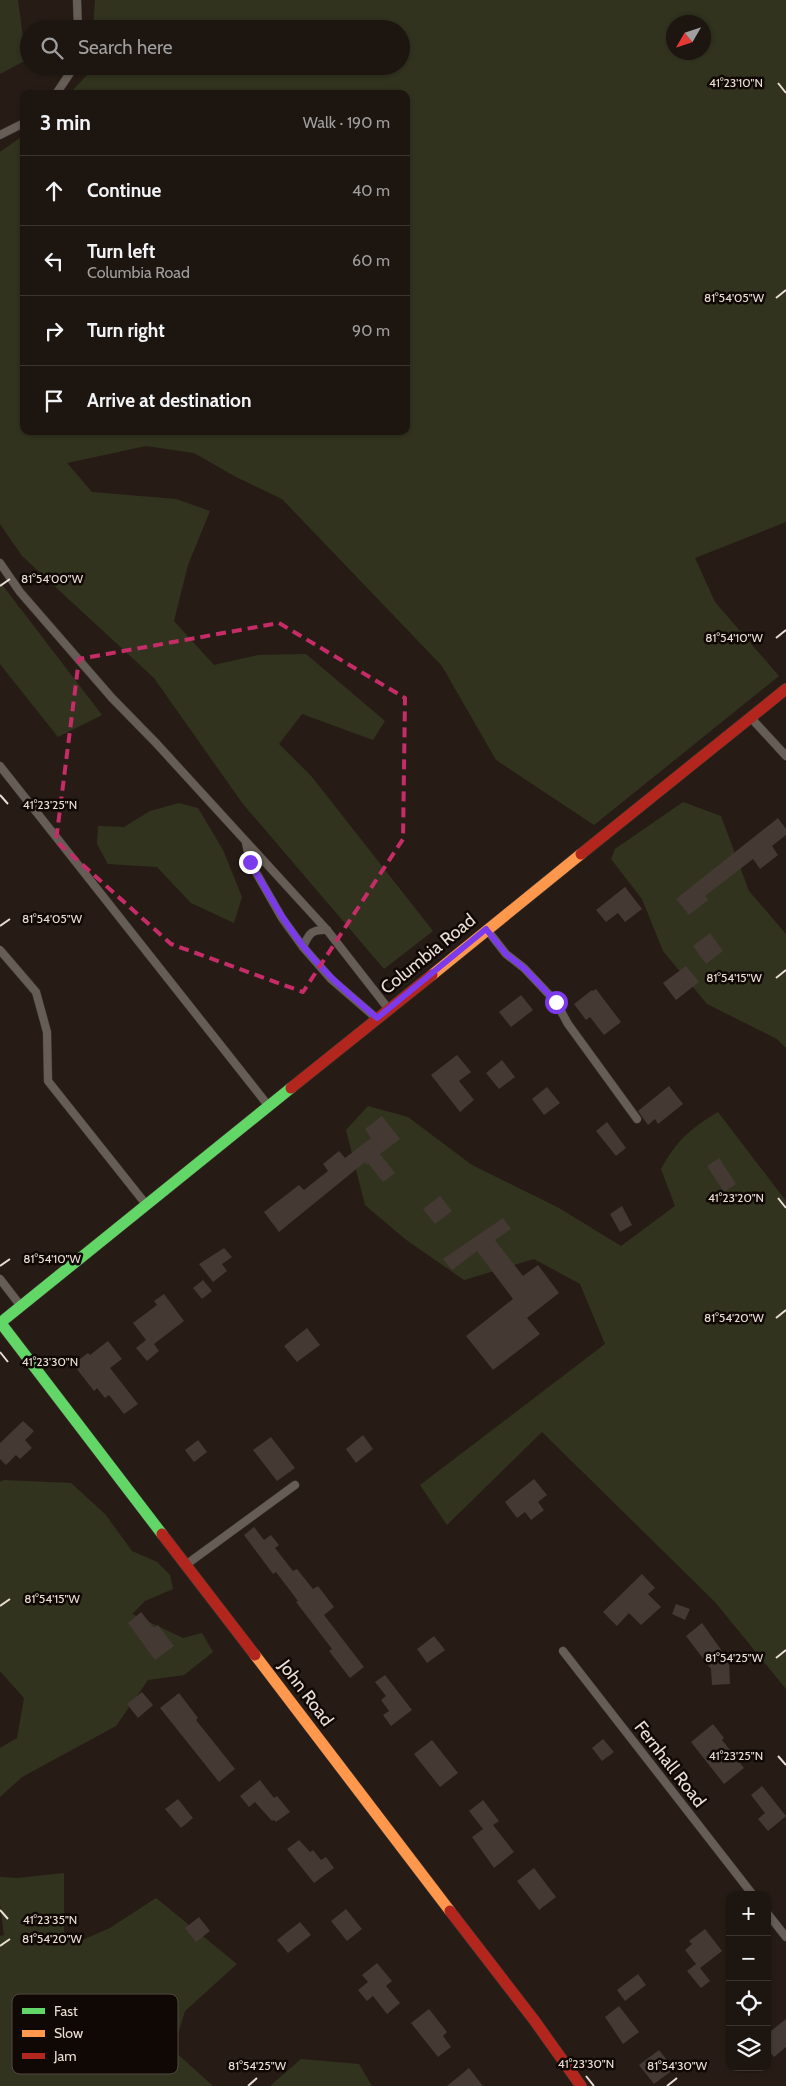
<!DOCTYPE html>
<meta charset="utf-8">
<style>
:root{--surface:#1d1510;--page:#251e19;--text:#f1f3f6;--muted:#a09f9f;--line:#3b3430}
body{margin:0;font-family:Cabin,sans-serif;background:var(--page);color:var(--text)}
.controls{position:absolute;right:15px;bottom:15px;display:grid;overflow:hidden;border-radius:10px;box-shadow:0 1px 4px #0004}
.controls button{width:45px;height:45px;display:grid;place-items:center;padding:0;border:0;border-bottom:1px solid var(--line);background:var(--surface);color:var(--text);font:25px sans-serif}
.compass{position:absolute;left:666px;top:15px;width:45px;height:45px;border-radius:50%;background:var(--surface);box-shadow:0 1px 4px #0004;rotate:231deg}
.stop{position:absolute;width:15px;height:15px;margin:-11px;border:4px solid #7c3aed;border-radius:50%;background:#fff}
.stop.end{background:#7c3aed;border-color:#fff;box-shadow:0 1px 5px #0008}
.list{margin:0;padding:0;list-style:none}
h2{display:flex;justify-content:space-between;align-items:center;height:65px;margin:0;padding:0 20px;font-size:21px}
h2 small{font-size:16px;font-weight:400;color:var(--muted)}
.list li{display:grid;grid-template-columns:32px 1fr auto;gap:15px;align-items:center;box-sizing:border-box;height:70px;padding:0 20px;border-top:1px solid var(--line)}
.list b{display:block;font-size:19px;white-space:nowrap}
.list p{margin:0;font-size:16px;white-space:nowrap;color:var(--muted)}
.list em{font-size:16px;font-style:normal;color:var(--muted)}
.icon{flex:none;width:28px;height:28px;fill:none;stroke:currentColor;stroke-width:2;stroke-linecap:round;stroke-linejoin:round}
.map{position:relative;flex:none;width:786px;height:2086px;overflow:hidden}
.search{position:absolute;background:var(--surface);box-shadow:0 1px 4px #0004;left:20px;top:20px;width:390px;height:55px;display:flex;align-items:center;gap:12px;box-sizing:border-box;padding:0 18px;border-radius:28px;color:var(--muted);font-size:19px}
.panel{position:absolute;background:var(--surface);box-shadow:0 1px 4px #0004;left:20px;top:90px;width:390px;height:345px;border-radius:10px}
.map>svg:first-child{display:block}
.green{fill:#31331f;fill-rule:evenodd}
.building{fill:#443933}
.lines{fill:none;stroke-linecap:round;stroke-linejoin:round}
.lane-casing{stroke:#3f3731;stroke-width:9}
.fast-casing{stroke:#3f3731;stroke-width:12}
.slow-casing{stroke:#3f3731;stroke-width:12}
.jam-casing{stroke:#3f3731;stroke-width:12}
.lane{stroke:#655d56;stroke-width:8}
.fast{stroke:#63d668;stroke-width:11}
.slow{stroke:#ff974d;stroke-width:11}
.jam{stroke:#b3261e;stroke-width:11}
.route{stroke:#7c3aed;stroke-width:6}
.marked{fill:none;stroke:#c62c67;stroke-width:4;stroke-dasharray:10 6;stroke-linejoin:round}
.ticks{fill:none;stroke:#eaddd4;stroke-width:2}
.labels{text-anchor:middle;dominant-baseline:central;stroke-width:5;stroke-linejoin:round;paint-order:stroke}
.street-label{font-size:18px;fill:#eaddd4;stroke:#100804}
.key{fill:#100804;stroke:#514842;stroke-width:1}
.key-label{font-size:14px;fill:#eaddd4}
.ticks-label{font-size:12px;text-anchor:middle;fill:#eaddd4;stroke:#100804;stroke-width:5;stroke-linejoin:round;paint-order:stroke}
</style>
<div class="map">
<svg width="786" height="2086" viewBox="0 0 786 2086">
<rect width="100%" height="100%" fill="#271c15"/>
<!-- green -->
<g class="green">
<polygon points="0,0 18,0 26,60 0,74"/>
<path d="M95,0H786V522L695,558L715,602L779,676L594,825L496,760L442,666L282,499L236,477L194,453L146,446L67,463L92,492L176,499L210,511L188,565L174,621L214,665L258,655L306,654L385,721L373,740L302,714L279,744L312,777L433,931L384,969L243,804L154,678L22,556L0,524V152L24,135V431H406V94H69L91,71V66H401V29H93ZM674,22H704V52H674Z"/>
<polygon points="0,582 102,715 58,737 0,664"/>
<polygon points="683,802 721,816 749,891 786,934 786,1048 777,1039 707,1004 663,951 642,899 611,859 615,849"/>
<polygon points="179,803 198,808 223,850 242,897 234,923 191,903 157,867 108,864 97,844 98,826 124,827 150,811"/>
<path d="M368,1106L408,1117L472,1165L559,1208L621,1246L675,1206L661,1169C677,1140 690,1129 718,1112L786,1201V1689L715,1602L542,1432L447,1525L420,1485L605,1344L580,1284L534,1259L464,1280L405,1239L365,1205L346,1130Z"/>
<polygon points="4,1480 71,1483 105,1514 132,1551 157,1562 170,1575 173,1589 145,1601 132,1614 183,1638 202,1633 213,1652 184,1675 148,1680 116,1726 22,1777 0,1797 0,1748 17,1738 24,1698 0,1671 0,1482"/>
<polygon points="64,1873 64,1936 80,1941 110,1928 156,1898 237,1964 185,2011 173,2050 213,2086 0,2086 0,1936 4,1935 0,1904 0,1877 18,1878"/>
<polygon points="301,2059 359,2064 372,2086 270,2086"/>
</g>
<!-- building -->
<g class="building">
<polygon points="778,818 786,829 786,835 772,846 778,855 760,869 753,859 705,896 708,900 689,915 676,899"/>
<polygon points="625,887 642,909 625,922 618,913 606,922 596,910"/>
<polygon points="710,933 723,951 706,964 693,946"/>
<polygon points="686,966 699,982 676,1000 663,983"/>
<polygon points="596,989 621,1022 604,1035 590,1017 586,1020 574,1004 592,990 593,991"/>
<polygon points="521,995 533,1010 511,1027 499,1012"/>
<polygon points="457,1055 471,1072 459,1081 474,1100 460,1112 431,1075"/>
<polygon points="502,1060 515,1077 499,1089 486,1073"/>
<polygon points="669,1086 683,1104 658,1124 655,1119 648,1125 638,1111"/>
<polygon points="547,1087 560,1103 544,1115 532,1099"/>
<polygon points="382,1116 400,1139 380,1154 395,1173 383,1182 368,1163 366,1165 365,1162 279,1232 264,1212 299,1185 304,1190 328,1171 323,1164 339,1151 345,1158 371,1138 365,1129"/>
<polygon points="607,1122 626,1148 616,1156 596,1131"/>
<polygon points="719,1158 736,1184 724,1192 707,1166"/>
<polygon points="440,1196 452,1211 435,1224 423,1209"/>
<polygon points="622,1206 632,1225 620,1232 610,1214"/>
<polygon points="503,1218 511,1229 495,1240 523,1276 538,1265 559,1293 527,1318 540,1334 493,1370 466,1336 513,1299 477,1251 452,1270 443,1259"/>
<polygon points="224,1248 232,1257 222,1264 227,1271 213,1282 199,1264"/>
<polygon points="203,1280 212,1291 202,1299 193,1288"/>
<polygon points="164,1294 184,1321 154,1344 159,1351 147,1361 136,1348 146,1340 133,1323 157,1305 154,1301"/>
<polygon points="307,1328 320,1345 297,1362 284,1346"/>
<polygon points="108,1341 122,1359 110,1368 138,1404 124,1414 109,1395 105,1398 97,1388 94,1391 73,1364 88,1353 90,1355"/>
<polygon points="23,1421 34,1431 25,1440 32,1448 20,1459 16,1455 6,1465 0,1459 0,1443"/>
<polygon points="363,1435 373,1449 356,1463 346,1449"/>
<polygon points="271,1437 295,1468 277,1481 253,1450"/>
<polygon points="198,1440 207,1452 194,1462 185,1450"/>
<polygon points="534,1479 547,1495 538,1502 544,1510 531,1520 525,1512 517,1518 505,1502"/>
<polygon points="254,1527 264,1540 271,1535 279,1545 275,1548 293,1571 297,1569 313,1589 318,1586 334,1607 324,1615 364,1667 350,1678 329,1651 332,1649 296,1602 298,1601 276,1572 273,1574 244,1535"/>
<polygon points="642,1574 655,1588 648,1594 661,1607 641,1625 629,1613 617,1626 603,1612"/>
<polygon points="676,1604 690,1609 685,1620 672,1614"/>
<polygon points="141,1612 154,1628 158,1625 174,1646 155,1660 128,1623"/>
<polygon points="702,1623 729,1661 730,1684 712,1685 711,1669 686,1636"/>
<polygon points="434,1636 445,1650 427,1663 417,1649"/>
<polygon points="385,1675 412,1710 391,1726 383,1715 389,1711 381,1700 386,1696 375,1682"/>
<polygon points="142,1692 153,1705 138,1718 127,1704"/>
<polygon points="179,1693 198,1718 196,1720 235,1769 219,1782 160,1708"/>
<polygon points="713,1724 724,1738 722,1740 744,1768 724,1784 691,1742"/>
<polygon points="603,1739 614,1752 602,1761 592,1748"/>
<polygon points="432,1740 458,1773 440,1787 414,1754"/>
<polygon points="260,1780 274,1798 277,1796 290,1812 276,1822 274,1820 272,1821 255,1802 249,1807 240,1796"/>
<polygon points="762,1786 786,1816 768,1831 758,1819 765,1813 751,1795"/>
<polygon points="178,1799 193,1818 181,1828 165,1809"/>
<polygon points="483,1800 499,1821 493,1825 514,1852 494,1868 472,1837 483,1829 469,1811"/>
<polygon points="299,1840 310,1852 313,1850 321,1860 326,1857 334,1868 314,1883 287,1849"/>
<polygon points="534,1868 556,1897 539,1910 517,1881"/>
<polygon points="346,1909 362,1929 347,1941 331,1921"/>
<polygon points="199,1917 210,1931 196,1942 185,1928"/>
<polygon points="300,1922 311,1935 288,1953 277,1940"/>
<polygon points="705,1929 722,1951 700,1968 710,1981 701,1988 687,1971 696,1964 685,1950 692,1944 689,1941"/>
<polygon points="377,1963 392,1981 386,1986 400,2003 387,2014 373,1996 367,2001 358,1990 368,1982 362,1975"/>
<polygon points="638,1974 646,1985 625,2001 617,1990"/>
<polygon points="619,2006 639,2032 623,2044 605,2017"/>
<polygon points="429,2009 447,2032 443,2036 451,2047 438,2057 411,2023"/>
<polygon points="786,2019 786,2047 774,2057 767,2049 767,2034"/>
<polygon points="659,2050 674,2069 654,2084 639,2065"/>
<polygon points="469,2068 483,2086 447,2086"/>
</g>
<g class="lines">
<!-- lane casing -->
<g class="lane-casing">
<g id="lane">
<polyline points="77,0 78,29"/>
<polyline points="56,94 70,73 72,66"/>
<polyline points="0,135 24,123"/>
<polyline points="0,563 20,592 112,698 156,743 327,930 387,1007"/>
<polyline points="752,719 786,756"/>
<polyline points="0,766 267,1104"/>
<polyline points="246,843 250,862 282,918 303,947 331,979 375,1017"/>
<polyline points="488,931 506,954 524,968 556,1002 568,1024 637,1119"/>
<path d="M303,947C309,933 312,929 327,930"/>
<polyline points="0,950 36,992 47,1032 48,1081 145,1203"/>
<polyline points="0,1279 20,1305"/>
<polyline points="187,1564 295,1485"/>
<polyline points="563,1651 753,1895"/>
<polyline points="767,1913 786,1937"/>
</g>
</g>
<!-- fast casing -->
<g class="fast-casing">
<g id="fast">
<polyline points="0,1322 162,1534"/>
<polyline points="0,1323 291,1088"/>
</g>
</g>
<!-- slow casing -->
<g class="slow-casing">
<g id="slow">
<polyline points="432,975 581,854"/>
<polyline points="255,1655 450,1911"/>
</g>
</g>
<!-- jam casing -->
<g class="jam-casing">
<g id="jam">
<polyline points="581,854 786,689"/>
<polyline points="291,1088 432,975"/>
<polyline points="162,1534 255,1655"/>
<polyline points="450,1911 534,2020 581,2086"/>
</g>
</g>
<!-- lane -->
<use href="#lane" class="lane"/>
<!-- fast -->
<use href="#fast" class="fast"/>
<!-- slow -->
<use href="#slow" class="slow"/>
<!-- jam -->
<use href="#jam" class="jam"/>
</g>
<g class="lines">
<!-- route -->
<path class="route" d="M250,862C268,893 285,925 308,952C328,977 353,997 377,1018L486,929L506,954L524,968L556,1002"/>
</g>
<!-- marked area -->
<path class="marked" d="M279,623L405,698L403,839L303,992L171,944L56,841L79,659Z"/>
<!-- ticks -->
<path class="ticks" d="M778,83L786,93M776,298L786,290M0,586L10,579M776,638L786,630M0,795L8,804M0,926L10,919M776,978L786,970M778,1198L786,1208M0,1266L10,1259M776,1318L786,1310M0,1352L8,1362M0,1606L10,1599M776,1658L786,1650M778,1756L786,1765M0,1910L8,1919M0,1946L10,1939M586,2076L594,2086M248,2086L257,2078M667,2086L677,2078"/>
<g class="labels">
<!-- street labels -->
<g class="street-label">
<text transform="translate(428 954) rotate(-39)">Columbia Road</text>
<text transform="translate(306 1693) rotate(53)">John Road</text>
<text transform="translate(670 1764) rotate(52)">Fernhall Road</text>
</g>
</g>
<!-- legend -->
<rect x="12" y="1994" width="166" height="80" rx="8" class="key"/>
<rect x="22" y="2008" width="23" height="6" fill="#63d668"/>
<rect x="22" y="2030" width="23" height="7" fill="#ff974d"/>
<rect x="22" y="2053" width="23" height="6" fill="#b3261e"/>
<g class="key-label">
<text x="54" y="2016">Fast</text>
<text x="54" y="2038">Slow</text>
<text x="54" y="2061">Jam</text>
</g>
<g class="ticks-label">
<text x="736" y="87">41°23'10"N</text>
<text x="734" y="302">81°54'05"W</text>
<text x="52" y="583">81°54'00"W</text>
<text x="734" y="642">81°54'10"W</text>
<text x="50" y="809">41°23'25"N</text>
<text x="52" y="923">81°54'05"W</text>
<text x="734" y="982">81°54'15"W</text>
<text x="736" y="1202">41°23'20"N</text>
<text x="52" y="1263">81°54'10"W</text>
<text x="734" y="1322">81°54'20"W</text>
<text x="50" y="1366">41°23'30"N</text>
<text x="52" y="1603">81°54'15"W</text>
<text x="734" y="1662">81°54'25"W</text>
<text x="736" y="1760">41°23'25"N</text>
<text x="50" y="1924">41°23'35"N</text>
<text x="52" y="1943">81°54'20"W</text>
<text x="586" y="2068">41°23'30"N</text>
<text x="257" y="2070">81°54'25"W</text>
<text x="677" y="2070">81°54'30"W</text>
</g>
</svg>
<div class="controls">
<button>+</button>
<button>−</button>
<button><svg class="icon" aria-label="locate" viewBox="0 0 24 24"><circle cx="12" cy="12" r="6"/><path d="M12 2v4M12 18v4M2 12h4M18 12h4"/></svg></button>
<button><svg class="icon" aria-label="layers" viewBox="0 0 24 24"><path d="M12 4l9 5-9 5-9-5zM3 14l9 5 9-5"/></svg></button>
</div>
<svg class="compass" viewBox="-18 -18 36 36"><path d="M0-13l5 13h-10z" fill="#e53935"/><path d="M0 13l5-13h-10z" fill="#a09f9f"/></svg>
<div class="stop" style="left:556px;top:1002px"></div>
<div class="stop end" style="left:250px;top:862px"></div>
<div class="search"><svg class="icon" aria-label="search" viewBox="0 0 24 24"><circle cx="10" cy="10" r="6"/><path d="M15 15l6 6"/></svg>Search here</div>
<section class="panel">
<h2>3 min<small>Walk · 190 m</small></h2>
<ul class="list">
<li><svg class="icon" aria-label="ahead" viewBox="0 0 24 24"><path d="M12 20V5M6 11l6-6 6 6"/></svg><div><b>Continue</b></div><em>40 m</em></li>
<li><svg class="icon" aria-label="left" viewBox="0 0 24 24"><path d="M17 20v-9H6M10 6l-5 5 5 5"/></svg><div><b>Turn left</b><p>Columbia Road</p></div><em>60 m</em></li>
<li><svg class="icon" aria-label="right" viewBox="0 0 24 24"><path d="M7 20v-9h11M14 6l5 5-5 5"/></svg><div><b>Turn right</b></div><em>90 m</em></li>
<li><svg class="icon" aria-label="arrive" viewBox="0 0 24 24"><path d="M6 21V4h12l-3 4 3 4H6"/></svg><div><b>Arrive at destination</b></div></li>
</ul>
</section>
</div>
